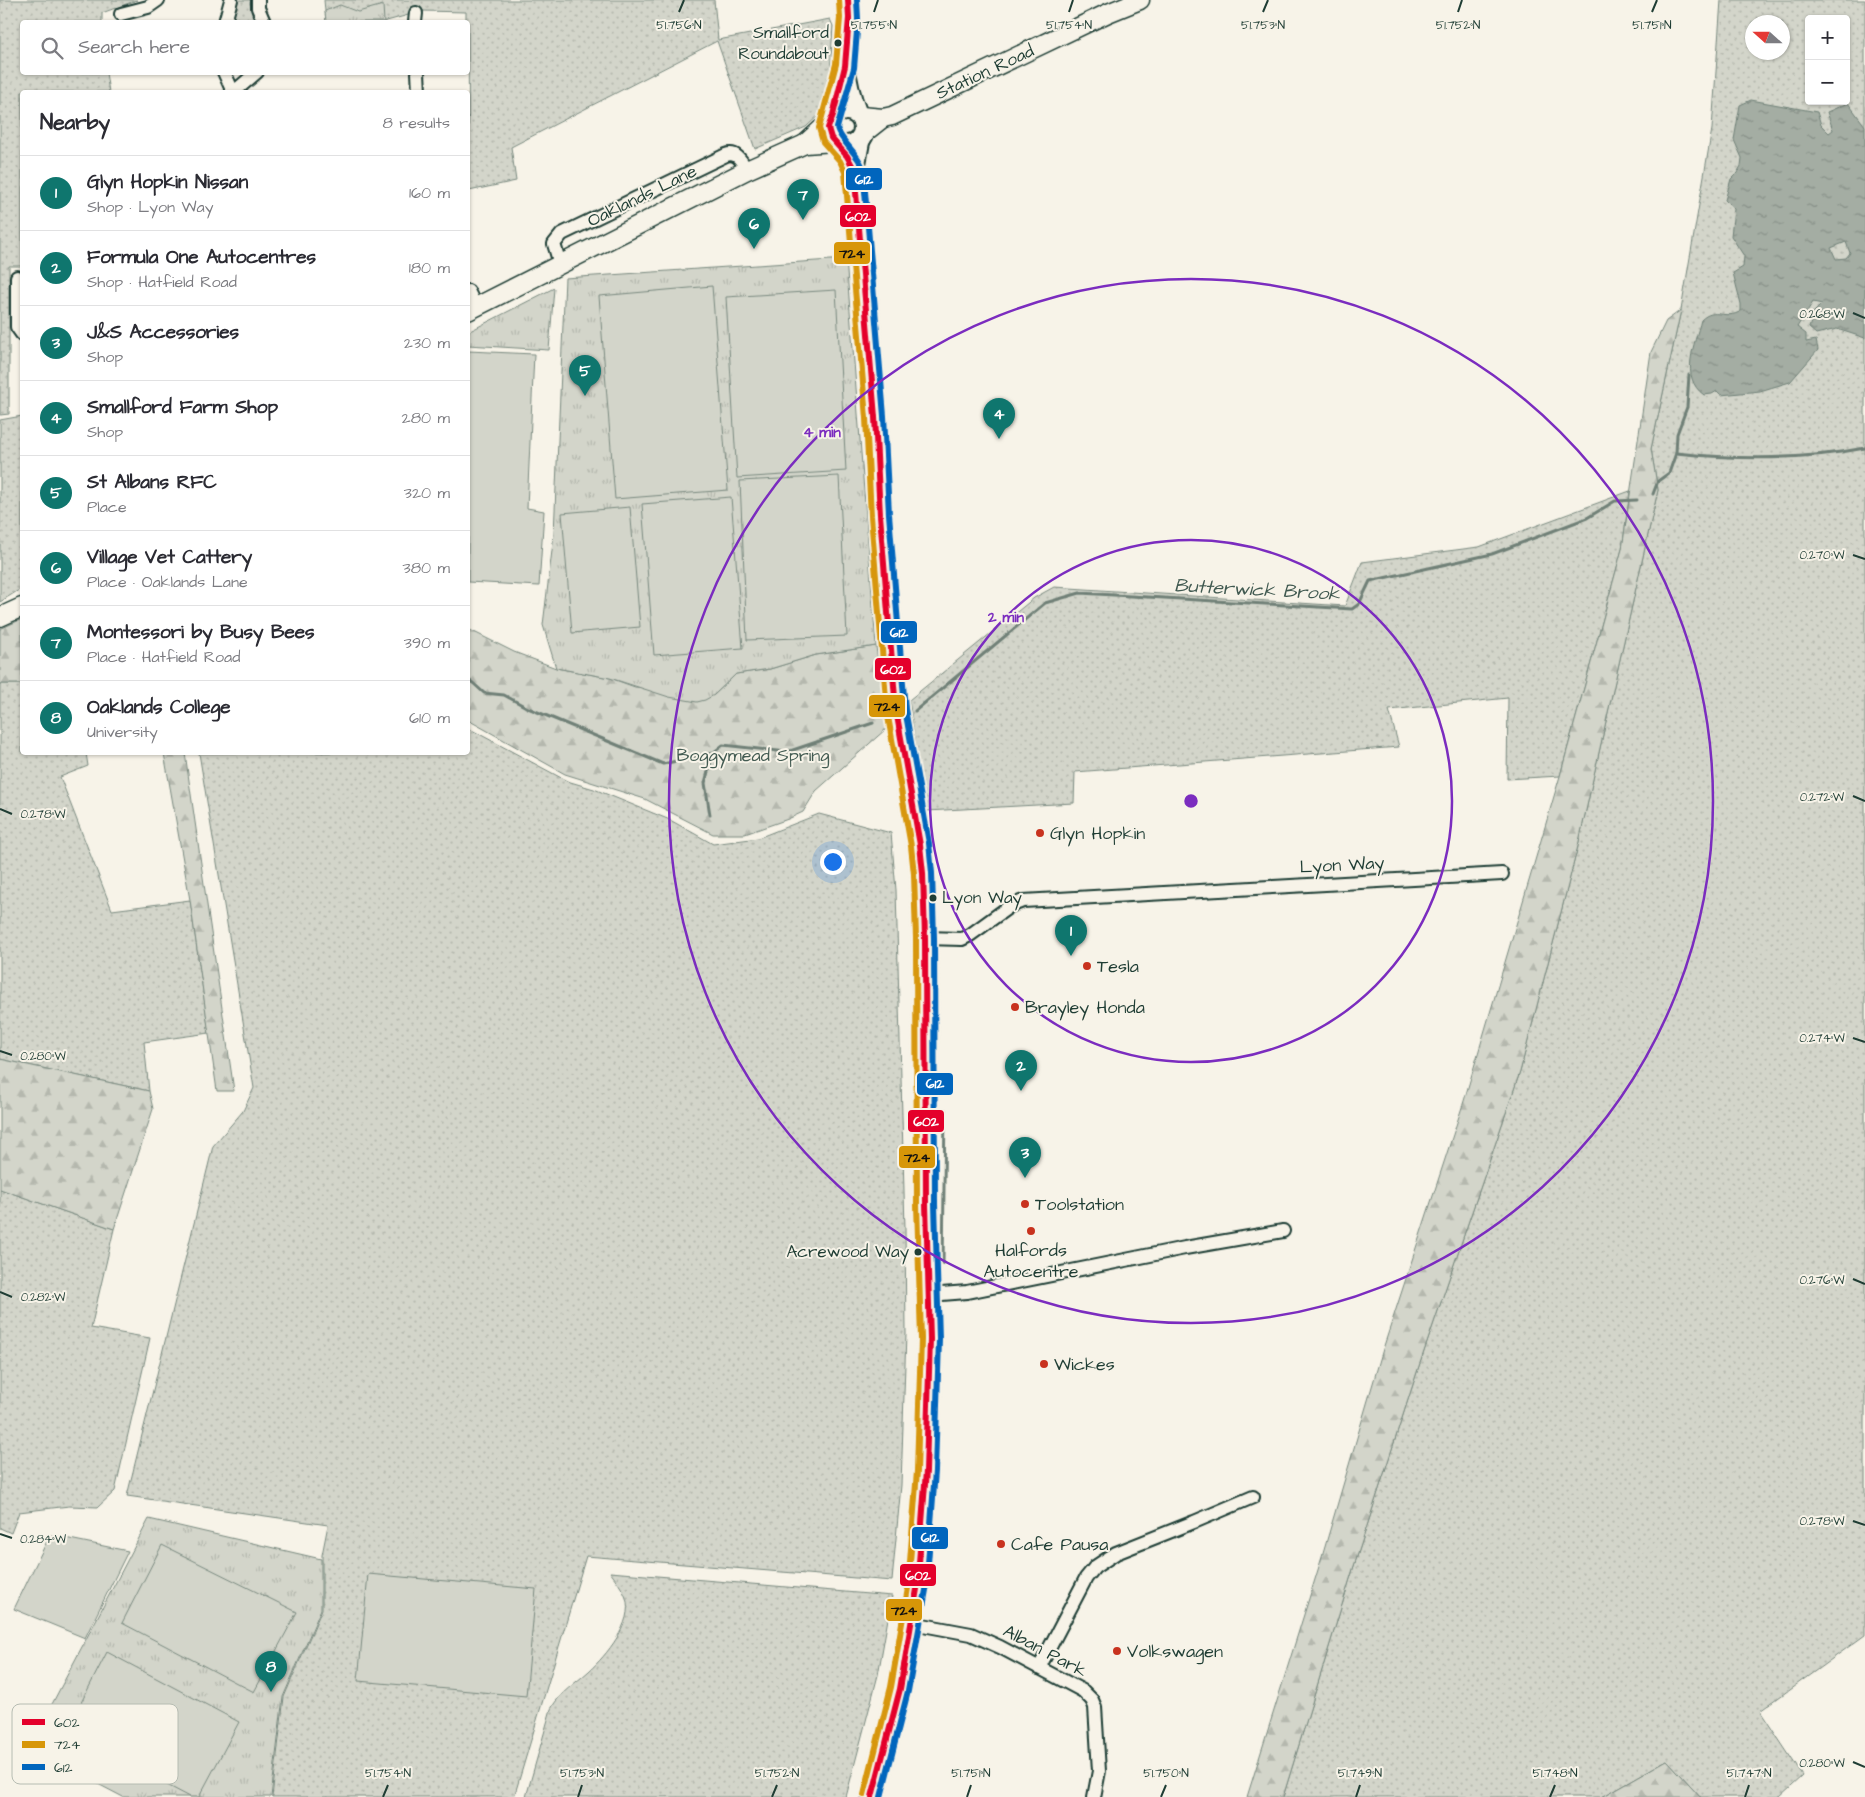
<!DOCTYPE html>
<meta charset="utf-8">
<style>
:root{--surface:#fff;--page:#f2f2f3;--text:#2b2b33;--muted:#7c7c81;--line:#e1e1e2;--accent:#0f766e}
body{margin:0;font-family:"Architects Daughter",sans-serif;background:var(--page);color:var(--text)}
.controls{position:absolute;right:15px;top:15px;display:grid;overflow:hidden;border-radius:5px;box-shadow:0 1px 4px #0004}
.controls button{width:45px;height:45px;display:grid;place-items:center;padding:0;border:0;border-bottom:1px solid var(--line);background:var(--surface);color:var(--text);font:25px sans-serif}
.compass{position:absolute;left:1745px;top:15px;width:45px;height:45px;border-radius:50%;background:var(--surface);box-shadow:0 1px 4px #0004;rotate:291deg}
.you{position:absolute;left:832px;top:861px;width:18px;height:18px;margin:-12px;border:4px solid #fff;border-radius:50%;background:#1a73e8;box-shadow:0 0 0 8px #1a73e833}
.badge{display:grid;place-items:center;width:32px;height:32px;border-radius:50%;background:var(--accent);color:#fff;font-size:16px;font-weight:700}
.pin{position:absolute;translate:-50% -41px;filter:drop-shadow(0 1px 2px #0008)}
.pin::after{content:'';position:absolute;top:26px;width:18px;height:15px;background:inherit;clip-path:polygon(0 0,100% 0,50% 100%)}
.list{margin:0;padding:0;list-style:none}
h2{display:flex;justify-content:space-between;align-items:center;height:65px;margin:0;padding:0 20px;font-size:21px}
h2 small{font-size:16px;font-weight:400;color:var(--muted)}
.list li{display:grid;grid-template-columns:32px 1fr auto;gap:15px;align-items:center;box-sizing:border-box;height:75px;padding:0 20px;border-top:1px solid var(--line)}
.list b{display:block;font-size:19px;white-space:nowrap}
.list p{margin:0;font-size:16px;white-space:nowrap;color:var(--muted)}
.list em{font-size:16px;font-style:normal;color:var(--muted)}
.icon{flex:none;width:28px;height:28px;fill:none;stroke:currentColor;stroke-width:2;stroke-linecap:round;stroke-linejoin:round}
.map{position:relative;flex:none;width:1865px;height:1797px;overflow:hidden}
.search{position:absolute;background:var(--surface);box-shadow:0 1px 4px #0004;left:20px;top:20px;width:450px;height:55px;display:flex;align-items:center;gap:12px;box-sizing:border-box;padding:0 18px;border-radius:5px;color:var(--muted);font-size:19px}
.panel{position:absolute;background:var(--surface);box-shadow:0 1px 4px #0004;left:20px;top:90px;width:450px;height:665px;border-radius:5px}
.map>svg:first-child{display:block}
.grass{fill:url(#grass-dots);stroke:#79897f;fill-rule:evenodd}
.forest{fill:url(#forest-firs);stroke:#79897f}
.park{fill:url(#park-tufts);stroke:#79897f}
.garden{fill:#d3d5ca;stroke:#79897f}
.water{fill:url(#water-ripples);stroke:#6f8077;fill-rule:evenodd}
.lines{fill:none;stroke-linecap:round;stroke-linejoin:round}
.stream{stroke:#6f8077;stroke-width:3}
.street-casing{stroke:#1f3d34;stroke-width:16}
.secondary-casing{stroke:#1f3d34;stroke-width:21}
.primary-casing{stroke:#1f3d34;stroke-width:24}
.street{stroke:#f7f3e8;stroke-width:12}
.secondary{stroke:#f7f3e8;stroke-width:18}
.primary{stroke:#f7f3e8;stroke-width:20}
.bus-1-casing{stroke:#f7f3e8;stroke-width:10}
.bus-2-casing{stroke:#f7f3e8;stroke-width:10}
.bus-3-casing{stroke:#f7f3e8;stroke-width:10}
.bus-1{stroke:#e4002b;stroke-width:6}
.bus-2{stroke:#d79608;stroke-width:6}
.bus-3{stroke:#0065bd;stroke-width:6}
.ticks{fill:none;stroke:#1f3d34;stroke-width:2}
.ring{fill:none;stroke:#7b2cbf;stroke-width:2.5}
.bus-dot{fill:#1f3d34;stroke:#f7f3e8;stroke-width:2}
.poi-dot{fill:#c8321e;stroke:#f7f3e8;stroke-width:2}
.labels{text-anchor:middle;dominant-baseline:central;stroke-width:4;stroke-linejoin:round;paint-order:stroke}
.bus-label{font-size:17px;fill:#1f3d34;stroke:#f7f3e8;text-anchor:end}
.street-label{font-size:18px;fill:#1f3d34;stroke:#f7f3e8}
.park-label{font-size:18px;fill:#435b52;stroke:#f7f3e8}
.poi-label{font-size:18px;fill:#1f3d34;stroke:#f7f3e8;text-anchor:start}
.water-label{font-size:19px;font-style:italic;fill:#405950;stroke:#f7f3e8}
.key{fill:#f7f3e8;stroke:#b6bcb2;stroke-width:1}
.key-label{font-size:14px;fill:#1f3d34}
.ticks-label{font-size:12px;text-anchor:middle;fill:#1f3d34;stroke:#f7f3e8;stroke-width:4;stroke-linejoin:round;paint-order:stroke}
.centre{fill:#7b2cbf;stroke:#f7f3e8;stroke-width:2.5}
.ring-label{font-size:15px;text-anchor:middle;font-weight:bold;fill:#7b2cbf;stroke:#f7f3e8;stroke-width:4;stroke-linejoin:round;paint-order:stroke}
.line-badge{stroke:#f7f3e8;stroke-width:2}
.badge-label{font-size:14px;text-anchor:middle;font-weight:bold;fill:#fff}
.pale-badge-label{font-size:14px;text-anchor:middle;font-weight:bold;fill:#111}
</style>
<div class="map">
<svg width="1865" height="1797" viewBox="0 0 1865 1797">
<defs>
<pattern id="grass-dots" width="8" height="8" patternUnits="userSpaceOnUse" patternTransform="scale(1.25)"><rect width="8" height="8" fill="#d3d5ca"/><path d="M2 2h.1M6 6h.1" fill="none" stroke="#b5b8ae" stroke-width="1.8" stroke-linecap="round"/></pattern>
<pattern id="forest-firs" width="22" height="20" patternUnits="userSpaceOnUse" patternTransform="scale(1.25)"><rect width="22" height="20" fill="#d3d5ca"/><path d="M5 1l3.5 6h-7zM16 11l3.5 6h-7z" fill="#b5b8ae"/></pattern>
<pattern id="park-tufts" width="24" height="20" patternUnits="userSpaceOnUse" patternTransform="scale(1.25)"><rect width="24" height="20" fill="#d3d5ca"/><path d="M3 7l-1-3M5 7V3M7 7l1-3M15 17l-1-3M17 17v-4M19 17l1-3" fill="none" stroke="#b5b8ae"/></pattern>
<pattern id="water-ripples" width="26" height="14" patternUnits="userSpaceOnUse" patternTransform="scale(1.25)"><rect width="26" height="14" fill="#a4ada3"/><path d="M2 4q2-2 4 0t4 0M15 11q2-2 4 0t4 0" fill="none" stroke="#858e86"/></pattern>
</defs>
<rect width="100%" height="100%" fill="#f7f3e8"/>
<filter id="ink" filterUnits="userSpaceOnUse"><feTurbulence type="fractalNoise" baseFrequency=".02" numOctaves="2"/><feDisplacementMap in="SourceGraphic" scale="10" xChannelSelector="R" yChannelSelector="G"/><feConvolveMatrix kernelMatrix="1 2 1 2 8 2 1 2 1" color-interpolation-filters="sRGB"/></filter>
<g filter="url(#ink)">
<!-- grass -->
<g class="grass">
<polygon points="0,0 137,0 102,13 102,22 22,22 22,72 106,73 109,92 22,92 22,266 9,266 9,414 0,415"/>
<polygon points="238,0 251,0 250,3 253,20 257,22 232,22"/>
<polygon points="324,0 714,0 718,40 830,19 833,26 829,90 822,112 806,127 755,149 717,41 511,147 516,181 469,191 468,22 466,22 466,12 423,11 383,22 326,22"/>
<path d="M1721,0H1865V1635L1760,1711L1803,1776L1780,1797H1701L1667,1760L1602,1797H1283L1353,1569L1418,1369L1520,1072L1578,846L1658,490L1651,449L1681,310L1712,129ZM1809,19H1846V101H1809ZM1752,22H1782V52H1752Z"/>
<polygon points="22,416 22,588 0,602 0,420"/>
<polygon points="1630,491 1622,549 1560,776 1507,779 1508,698 1389,710 1399,747 1075,772 1074,803 926,811 909,700 1034,598 1054,587 1345,606 1362,562 1479,547"/>
<polygon points="0,684 22,684 22,752 86,753 88,766 60,777 112,910 190,900 209,1033 144,1042 149,1091 0,1059"/>
<polygon points="468,728 567,781 594,789 670,820 713,844 758,838 819,814 891,833 896,890 905,1229 906,1334 901,1485 892,1581 586,1556 514,1797 272,1797 284,1697 322,1609 322,1555 328,1525 127,1496 213,1146 243,1111 254,1088 199,753 468,752"/>
<polygon points="0,1189 114,1229 91,1328 150,1338 115,1491 98,1507 69,1506 19,1512 11,1533 0,1528"/>
<path d="M610,1572L892,1596L878,1675L846,1797H526L551,1709C560,1692 576,1683 589,1671C606,1656 634,1622 626,1598C623,1589 616,1580 610,1572Z"/>
</g>
<!-- forest -->
<g class="forest">
<polygon points="1681,310 1651,449 1658,490 1578,846 1520,1072 1418,1369 1353,1569 1283,1797 1247,1797 1322,1557 1383,1349 1464,1101 1560,776 1622,549 1651,352 1666,321"/>
<polygon points="22,619 22,684 0,684 0,629"/>
<polygon points="468,629 514,652 556,668 610,678 635,687 714,695 736,674 770,669 816,655 876,646 886,729 816,791 803,812 788,819 745,834 713,834 645,799 565,774 468,720"/>
<polygon points="164,753 185,753 234,1091 217,1091 190,900"/>
<polygon points="0,1059 149,1091 153,1109 114,1229 0,1189"/>
<polygon points="1667,1760 1701,1797 1602,1797"/>
</g>
<!-- park -->
<g class="park">
<polygon points="340,5 358,12 383,5 384,22 326,22 325,11"/>
<polygon points="846,259 876,646 816,655 770,669 736,674 714,695 705,700 697,702 669,697 610,678 556,668 543,625 554,534 565,278"/>
<polygon points="554,288 549,350 468,345 468,332"/>
<polygon points="149,1519 321,1559 321,1609 283,1697 271,1797 123,1797 29,1748"/>
</g>
<!-- garden -->
<g class="garden">
<polygon points="712,286 728,490 615,499 599,296"/>
<polygon points="836,290 846,471 737,478 726,297"/>
<polygon points="468,351 534,354 527,508 544,511 539,586 468,582"/>
<polygon points="839,476 847,636 747,640 740,481"/>
<polygon points="731,497 743,648 654,655 642,504"/>
<polygon points="630,507 640,627 572,633 562,513"/>
<polygon points="50,1535 128,1551 85,1638 14,1609"/>
<polygon points="162,1545 297,1612 254,1692 122,1623"/>
<polygon points="368,1574 536,1589 526,1696 358,1681"/>
<polygon points="107,1652 239,1722 199,1797 190,1797 66,1732"/>
</g>
<!-- water -->
<path class="water" d="M1751,100L1817,112L1821,125L1829,133L1833,130L1827,112L1848,103L1865,126V338L1837,329L1816,334L1809,328L1814,312L1822,304L1813,302L1797,327L1806,334V342L1816,340L1818,350L1790,382L1760,391L1721,395L1717,391L1712,394L1704,395C1679,377 1695,344 1701,320C1715,306 1725,321 1741,311V304L1733,273L1743,267L1744,256L1731,236L1734,209L1725,200L1731,179L1737,173L1741,166L1742,158L1734,140L1740,105ZM1846,242L1850,253L1846,258L1836,259L1831,248Z"/>
<g class="lines">
<!-- stream -->
<g class="stream">
<path d="M1676,453C1739,460 1803,460 1865,448"/>
<polyline points="1653,494 1658,481 1669,473 1676,453 1677,434 1687,407 1689,375"/>
<polyline points="468,680 473,683 484,693 504,695 528,708 663,764 713,753"/>
<polyline points="915,711 1045,603 1080,593 1352,609 1359,604 1370,581 1492,554 1587,518 1615,501 1637,500"/>
<polyline points="710,815 705,783 713,753 723,745 787,752 873,723"/>
<polyline points="943,1264 945,1110"/>
</g>
<!-- street casing -->
<g class="street-casing">
<g id="street">
<polyline points="258,0 258,8 264,22"/>
<polyline points="121,14 148,7 158,0"/>
<polyline points="225,22 231,0"/>
<polyline points="415,22 416,13"/>
<polyline points="224,72 233,92"/>
<polyline points="418,72 419,92"/>
<polyline points="234,92 257,72"/>
<path d="M560,264L554,244L562,234L726,155C737,151 742,162 747,170"/>
<polyline points="17,277 17,327 22,334"/>
<polyline points="468,291 476,307"/>
<polyline points="925,938 962,939 970,935 1010,906 1023,901 1502,874"/>
<polyline points="929,1295 967,1292 1185,1248 1283,1231"/>
<polyline points="912,1623 971,1634 1000,1647 1083,1691 1092,1700 1095,1707 1099,1771 1094,1797"/>
<polyline points="1039,1668 1086,1578 1095,1567 1116,1553 1194,1522 1253,1497"/>
</g>
</g>
<!-- secondary casing -->
<g class="secondary-casing">
<g id="secondary">
<polyline points="861,116 883,118 892,116 1108,13 1140,0"/>
<polyline points="864,133 883,118"/>
<polyline points="805,144 829,122"/>
<polyline points="468,311 747,170 805,144 834,142"/>
<polyline points="0,617 22,607"/>
</g>
</g>
<!-- primary casing -->
<g class="primary-casing">
<g id="primary">
<path d="M848,0C849,22 845,44 845,67C846,82 850,97 856,112"/>
<circle cx="846" cy="128" r="18"/>
<polyline points="859,142 854,169 855,181 875,417 880,515 896,710 920,845 923,873 925,938 926,1204 930,1339 926,1471 917,1589 900,1689 872,1797"/>
</g>
</g>
<!-- street -->
<use href="#street" class="street"/>
<!-- secondary -->
<use href="#secondary" class="secondary"/>
<!-- primary -->
<use href="#primary" class="primary"/>
<!-- bus-1 casing -->
<g class="bus-1-casing">
<polyline id="bus-1" points="848,0 849,18 845,66 833,115 828,128 831,138 847,156 854,169 875,417 880,515 896,710 920,845 923,873 925,938 926,1204 930,1339 926,1471 917,1589 900,1689 872,1797"/>
</g>
<!-- bus-2 casing -->
<g class="bus-2-casing">
<polyline id="bus-2" points="839,0 840,18 836,64 819,128 823,142 840,161 845,172 866,418 871,516 887,711 911,846 914,874 916,938 917,1204 921,1339 917,1471 908,1588 891,1687 864,1795"/>
</g>
<!-- bus-3 casing -->
<g class="bus-3-casing">
<path id="bus-3" d="M857,0L858,19L854,68L837,128C841,142 857,152 863,168L884,416L889,514L905,709L929,843L932,873L934,938L935,1204L939,1339L935,1471L926,1590L908,1691L881,1797"/>
</g>
<!-- bus-1 -->
<use href="#bus-1" class="bus-1"/>
<!-- bus-2 -->
<use href="#bus-2" class="bus-2"/>
<!-- bus-3 -->
<use href="#bus-3" class="bus-3"/>
</g>
</g>
<!-- ticks -->
<path class="ticks" d="M679,12L684,0M874,12L878,0M1069,12L1073,0M1263,12L1268,0M1458,12L1462,0M1652,12L1657,0M1853,313L1865,318M1853,555L1865,559M1853,796L1865,801M0,809L12,814M1853,1038L1865,1042M0,1051L12,1055M1853,1279L1865,1284M0,1292L12,1297M1853,1521L1865,1525M0,1534L12,1538M1853,1762L1865,1767M383,1797L388,1785M578,1797L582,1785M772,1797L777,1785M967,1797L971,1785M1161,1797L1166,1785M1356,1797L1360,1785M1550,1797L1555,1785M1745,1797L1749,1785"/>
<!-- distance rings -->
<g class="ring">
<circle cx="1191" cy="801" r="261"/>
<circle cx="1191" cy="801" r="522"/>
</g>
<!-- markers -->
<g class="bus-dot">
<circle cx="838" cy="43" r="4.5"/>
<circle cx="933" cy="898" r="4.5"/>
<circle cx="918" cy="1252" r="4.5"/>
</g>
<g class="poi-dot">
<circle cx="1040" cy="833" r="5"/>
<circle cx="1087" cy="966" r="5"/>
<circle cx="1015" cy="1007" r="5"/>
<circle cx="1025" cy="1204" r="5"/>
<circle cx="1031" cy="1231" r="5"/>
<circle cx="1044" cy="1364" r="5"/>
<circle cx="1001" cy="1544" r="5"/>
<circle cx="1117" cy="1651" r="5"/>
</g>
<g class="labels">
<!-- bus labels -->
<g class="bus-label">
<text x="829" y="33">Smallford<tspan x="829" dy="21">Roundabout</tspan></text>
<text x="942" y="898" text-anchor="start">Lyon Way</text>
<text x="909" y="1252">Acrewood Way</text>
</g>
<!-- street labels -->
<g class="street-label">
<text transform="translate(985 72) rotate(-25)">Station Road</text>
<text transform="translate(642 196) rotate(-26)">Oaklands Lane</text>
<text transform="translate(1342 865) rotate(-3)">Lyon Way</text>
<text transform="translate(1045 1651) rotate(28)">Alban Park</text>
</g>
<!-- park labels -->
<g class="park-label">
<text x="753" y="755">Boggymead Spring</text>
</g>
<!-- poi labels -->
<g class="poi-label">
<text x="1050" y="833">Glyn Hopkin</text>
<text x="1097" y="966">Tesla</text>
<text x="1025" y="1007">Brayley Honda</text>
<text x="1035" y="1204">Toolstation</text>
<text x="1031" y="1250" text-anchor="middle">Halfords<tspan x="1031" dy="21">Autocentre</tspan></text>
<text x="1054" y="1364">Wickes</text>
<text x="1011" y="1544">Cafe Pausa</text>
<text x="1127" y="1651">Volkswagen</text>
</g>
<!-- water labels -->
<g class="water-label">
<text transform="translate(1257 590) rotate(3)">Butterwick Brook</text>
</g>
</g>
<!-- legend -->
<rect x="12" y="1704" width="166" height="80" rx="8" class="key"/>
<rect x="22" y="1719" width="23" height="6" fill="#e4002b"/>
<rect x="22" y="1741" width="23" height="7" fill="#d79608"/>
<rect x="22" y="1764" width="23" height="6" fill="#0065bd"/>
<g class="key-label">
<text x="54" y="1727">602</text>
<text x="54" y="1749">724</text>
<text x="54" y="1772">612</text>
</g>
<g class="ticks-label">
<text x="679" y="29">51.756°N</text>
<text x="874" y="29">51.755°N</text>
<text x="1069" y="29">51.754°N</text>
<text x="1263" y="29">51.753°N</text>
<text x="1458" y="29">51.752°N</text>
<text x="1652" y="29">51.751°N</text>
<text x="1822" y="318">0.268°W</text>
<text x="1822" y="559">0.270°W</text>
<text x="1822" y="801">0.272°W</text>
<text x="43" y="818">0.278°W</text>
<text x="1822" y="1042">0.274°W</text>
<text x="43" y="1060">0.280°W</text>
<text x="1822" y="1284">0.276°W</text>
<text x="43" y="1301">0.282°W</text>
<text x="1822" y="1525">0.278°W</text>
<text x="43" y="1543">0.284°W</text>
<text x="1822" y="1767">0.280°W</text>
<text x="388" y="1777">51.754°N</text>
<text x="582" y="1777">51.753°N</text>
<text x="777" y="1777">51.752°N</text>
<text x="971" y="1777">51.751°N</text>
<text x="1166" y="1777">51.750°N</text>
<text x="1360" y="1777">51.749°N</text>
<text x="1555" y="1777">51.748°N</text>
<text x="1749" y="1777">51.747°N</text>
</g>
<circle cx="1191" cy="801" r="8" class="centre"/>
<g class="ring-label">
<text x="822" y="437">4 min</text>
<text x="1006" y="622">2 min</text>
</g>
<g class="line-badge">
<rect x="845" y="167" width="38" height="24" rx="5" fill="#0065bd"/>
<rect x="839" y="204" width="38" height="24" rx="5" fill="#e4002b"/>
<rect x="833" y="241" width="38" height="24" rx="5" fill="#d79608"/>
<rect x="880" y="620" width="38" height="24" rx="5" fill="#0065bd"/>
<rect x="874" y="657" width="38" height="24" rx="5" fill="#e4002b"/>
<rect x="868" y="694" width="38" height="24" rx="5" fill="#d79608"/>
<rect x="916" y="1072" width="38" height="24" rx="5" fill="#0065bd"/>
<rect x="907" y="1109" width="38" height="24" rx="5" fill="#e4002b"/>
<rect x="898" y="1145" width="38" height="24" rx="5" fill="#d79608"/>
<rect x="911" y="1526" width="38" height="24" rx="5" fill="#0065bd"/>
<rect x="899" y="1563" width="38" height="24" rx="5" fill="#e4002b"/>
<rect x="885" y="1598" width="38" height="24" rx="5" fill="#d79608"/>
</g>
<g class="badge-label">
<text x="864" y="184">612</text>
<text x="858" y="221">602</text>
<text x="899" y="637">612</text>
<text x="893" y="674">602</text>
<text x="935" y="1088">612</text>
<text x="926" y="1126">602</text>
<text x="930" y="1542">612</text>
<text x="918" y="1580">602</text>
</g>
<g class="pale-badge-label">
<text x="852" y="258">724</text>
<text x="887" y="711">724</text>
<text x="917" y="1162">724</text>
<text x="904" y="1615">724</text>
</g>
</svg>
<div class="controls">
<button>+</button>
<button>−</button>
</div>
<svg class="compass" viewBox="-18 -18 36 36"><path d="M0-13l5 13h-10z" fill="#e53935"/><path d="M0 13l5-13h-10z" fill="#7c7c81"/></svg>
<div class="you"></div>
<div class="pin badge" style="left:1071px;top:956px">1</div>
<div class="pin badge" style="left:1021px;top:1091px">2</div>
<div class="pin badge" style="left:1025px;top:1178px">3</div>
<div class="pin badge" style="left:999px;top:439px">4</div>
<div class="pin badge" style="left:585px;top:396px">5</div>
<div class="pin badge" style="left:754px;top:249px">6</div>
<div class="pin badge" style="left:803px;top:220px">7</div>
<div class="pin badge" style="left:271px;top:1692px">8</div>
<div class="search"><svg class="icon" aria-label="search" viewBox="0 0 24 24"><circle cx="10" cy="10" r="6"/><path d="M15 15l6 6"/></svg>Search here</div>
<section class="panel">
<h2>Nearby<small>8 results</small></h2>
<ul class="list">
<li><span class="badge">1</span><div><b>Glyn Hopkin Nissan</b><p>Shop · Lyon Way</p></div><em>160 m</em></li>
<li><span class="badge">2</span><div><b>Formula One Autocentres</b><p>Shop · Hatfield Road</p></div><em>180 m</em></li>
<li><span class="badge">3</span><div><b>J&amp;S Accessories</b><p>Shop</p></div><em>230 m</em></li>
<li><span class="badge">4</span><div><b>Smallford Farm Shop</b><p>Shop</p></div><em>280 m</em></li>
<li><span class="badge">5</span><div><b>St Albans RFC</b><p>Place</p></div><em>320 m</em></li>
<li><span class="badge">6</span><div><b>Village Vet Cattery</b><p>Place · Oaklands Lane</p></div><em>380 m</em></li>
<li><span class="badge">7</span><div><b>Montessori by Busy Bees</b><p>Place · Hatfield Road</p></div><em>390 m</em></li>
<li><span class="badge">8</span><div><b>Oaklands College</b><p>University</p></div><em>610 m</em></li>
</ul>
</section>
</div>
